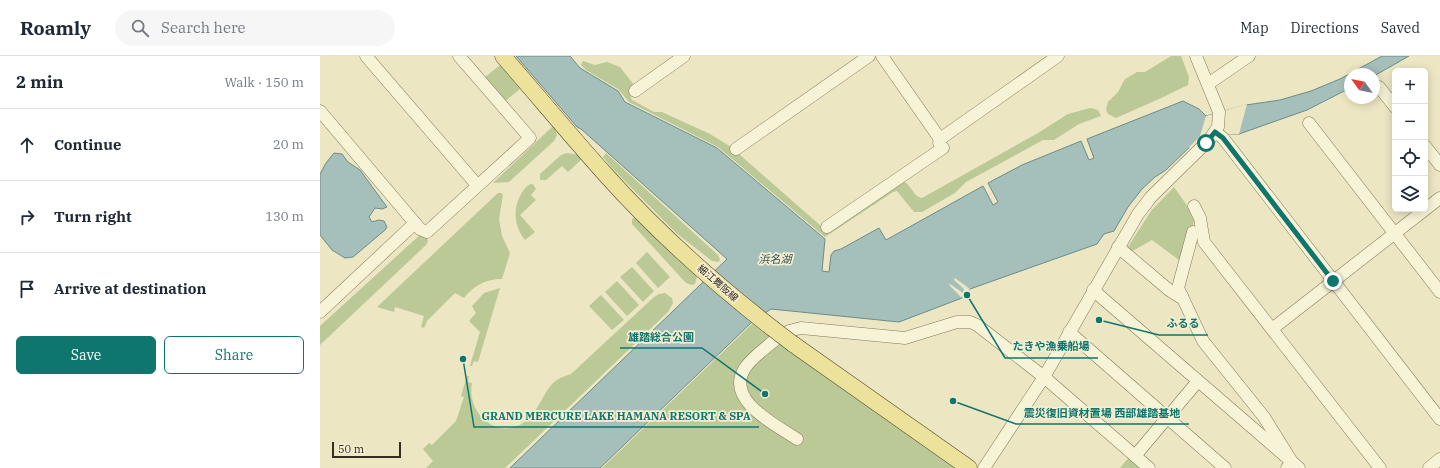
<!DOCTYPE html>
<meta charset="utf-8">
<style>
:root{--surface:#fff;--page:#f6f6f7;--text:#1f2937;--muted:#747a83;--line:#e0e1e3;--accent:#0f766e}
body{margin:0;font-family:"IBM Plex Serif","Noto Sans JP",serif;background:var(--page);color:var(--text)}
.controls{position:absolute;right:12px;top:12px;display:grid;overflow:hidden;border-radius:6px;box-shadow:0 2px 10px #0003}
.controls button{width:36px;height:36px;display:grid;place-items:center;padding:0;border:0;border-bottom:1px solid var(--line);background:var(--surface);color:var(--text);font:20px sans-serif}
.compass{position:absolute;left:1024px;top:12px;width:36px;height:36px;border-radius:50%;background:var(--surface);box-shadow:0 2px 10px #0003;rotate:303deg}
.scale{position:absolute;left:12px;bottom:10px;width:69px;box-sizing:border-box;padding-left:4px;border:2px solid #362d1e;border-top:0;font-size:11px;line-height:14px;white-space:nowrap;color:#362d1e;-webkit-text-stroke:3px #f4efd2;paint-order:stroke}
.stop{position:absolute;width:12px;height:12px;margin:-9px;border:3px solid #0f766e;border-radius:50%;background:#fff}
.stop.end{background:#0f766e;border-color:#fff;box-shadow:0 1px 4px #0008}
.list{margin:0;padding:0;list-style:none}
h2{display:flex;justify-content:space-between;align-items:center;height:52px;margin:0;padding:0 16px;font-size:17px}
h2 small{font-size:13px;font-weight:400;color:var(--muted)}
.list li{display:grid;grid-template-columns:26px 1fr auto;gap:12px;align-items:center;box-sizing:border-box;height:72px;padding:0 16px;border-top:1px solid var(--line)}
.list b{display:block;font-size:15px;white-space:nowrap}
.list em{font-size:13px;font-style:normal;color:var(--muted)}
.actions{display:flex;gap:8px;padding:12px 16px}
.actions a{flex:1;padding:9px 0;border:1px solid var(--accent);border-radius:6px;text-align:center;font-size:14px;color:var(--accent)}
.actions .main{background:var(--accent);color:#fff}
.icon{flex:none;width:22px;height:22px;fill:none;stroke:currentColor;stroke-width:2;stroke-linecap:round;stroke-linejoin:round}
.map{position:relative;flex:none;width:1120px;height:412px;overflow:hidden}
header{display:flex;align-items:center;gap:24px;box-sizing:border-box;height:56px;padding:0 20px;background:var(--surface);border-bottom:1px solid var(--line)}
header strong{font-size:19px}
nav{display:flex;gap:22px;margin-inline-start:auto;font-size:14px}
.search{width:280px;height:36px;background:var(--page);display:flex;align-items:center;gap:10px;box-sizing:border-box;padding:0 14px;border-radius:22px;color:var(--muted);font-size:15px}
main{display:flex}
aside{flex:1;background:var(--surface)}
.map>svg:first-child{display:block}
.green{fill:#bbc997}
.water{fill:#a5bfbb;stroke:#6c8c8a}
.pier{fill:#ece6c3}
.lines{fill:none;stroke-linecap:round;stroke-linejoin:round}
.minor-casing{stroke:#85785b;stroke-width:13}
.major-casing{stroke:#53462f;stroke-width:17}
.minor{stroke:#f7f3d6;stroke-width:12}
.major{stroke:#ede29c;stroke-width:16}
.major-bridge-casing{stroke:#53462f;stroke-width:17;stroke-linecap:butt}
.major-bridge{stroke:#ede29c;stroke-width:16}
.route{stroke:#0f766e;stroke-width:5}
.labels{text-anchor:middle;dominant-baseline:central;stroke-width:3.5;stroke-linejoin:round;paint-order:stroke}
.street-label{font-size:10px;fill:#362d1e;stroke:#f4efd2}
.water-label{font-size:11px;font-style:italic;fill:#2e5155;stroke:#f4efd2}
.leader{fill:none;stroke:#0f766e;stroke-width:1.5}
.callout-dot{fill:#0f766e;stroke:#f4efd2;stroke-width:1.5}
.callout-label{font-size:11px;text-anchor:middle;font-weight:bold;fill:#0f766e;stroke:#f4efd2;stroke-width:3.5;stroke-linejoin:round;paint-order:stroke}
</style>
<header>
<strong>Roamly</strong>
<div class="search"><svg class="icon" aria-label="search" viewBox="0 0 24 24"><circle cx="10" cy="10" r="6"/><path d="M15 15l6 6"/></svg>Search here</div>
<nav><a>Map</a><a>Directions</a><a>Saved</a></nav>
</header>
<main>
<aside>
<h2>2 min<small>Walk · 150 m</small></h2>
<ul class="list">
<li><svg class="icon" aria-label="ahead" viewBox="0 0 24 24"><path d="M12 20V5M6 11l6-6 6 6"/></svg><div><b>Continue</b></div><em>20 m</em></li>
<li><svg class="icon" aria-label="right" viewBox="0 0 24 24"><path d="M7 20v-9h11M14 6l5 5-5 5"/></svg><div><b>Turn right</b></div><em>130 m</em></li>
<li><svg class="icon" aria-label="arrive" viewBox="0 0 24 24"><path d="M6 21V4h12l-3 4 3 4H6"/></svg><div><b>Arrive at destination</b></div></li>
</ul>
<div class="actions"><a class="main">Save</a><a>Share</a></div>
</aside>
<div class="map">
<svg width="1120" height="412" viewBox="0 0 1120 412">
<rect width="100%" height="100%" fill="#ece6c3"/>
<!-- green -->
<g class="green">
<polygon points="851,0 861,0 869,21 868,29 839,43 796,62 788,58 786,53 788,46 798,36 805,23 817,16 825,16"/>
<path d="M263,5L275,9L287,6L300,11L314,29L310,39L312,44L334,56H342L390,78L411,91L502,171L582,125C591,127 593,141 602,142L718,77L748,58L770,52L778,54L781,60L759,68L734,84H723L646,126L635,137L602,156H594L577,135L573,136L505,181L398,91L309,46L298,33L266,14L261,9Z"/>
<polygon points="180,9 200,33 184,46 164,22"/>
<polygon points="234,69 237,79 234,85 189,126 173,127"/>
<polygon points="247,97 259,99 263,102 248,116 242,110 226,124 220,124 220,118 241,99"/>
<polygon points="286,97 398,199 400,204 398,206 392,205 355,176 292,112 283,101"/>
<path d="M213,128L216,133L211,139L216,144L200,159L215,176L205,184C194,170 192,151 203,135C206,131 208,128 213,128Z"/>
<polygon points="854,131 866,148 874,165 863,207 832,184 809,197 806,194 831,155"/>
<path d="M178,137H181L183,139L179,163L182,180L190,197L182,223C166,223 153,230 144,242L135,237L107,265L104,272L101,271L104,260L75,251L74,256L57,251Z"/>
<polygon points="316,161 375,216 377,221 375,228 372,229 366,227 312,168 312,163"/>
<polygon points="101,178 107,182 108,185 106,189 0,289 0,270"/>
<polygon points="327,196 350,221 338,232 316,207"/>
<polygon points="312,211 334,235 323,246 300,221"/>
<polygon points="297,225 319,249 307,260 285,236"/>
<polygon points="180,232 158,306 154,305 152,310 150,310 160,276 149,265 156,257 152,250 164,237"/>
<path d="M345,237L352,242L353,247L348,256L185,412H106L113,405L103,393L109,387L112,389L136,365L144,341L141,340L147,320H149L148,326L152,327C146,355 175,385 203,367C220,356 223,333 237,324C241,321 246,320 251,318L334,241L339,238Z"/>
<polygon points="281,239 304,264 292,274 269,250"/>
<polygon points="433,267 633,410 633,412 282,412"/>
<polygon points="810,400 824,412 800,412"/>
</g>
<!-- water -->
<g class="water">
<polygon points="196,0 250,0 260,12 298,35 305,46 397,92 505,183 502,215 509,216 511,199 514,195 521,193 559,172 566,184 663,130 673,149 678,146 668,127 702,109 761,85 769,104 774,102 767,83 863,45 879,53 886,60 926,49 960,44 991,35 1020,23 1062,0 1089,0 1054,20 1054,18 1030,18 1030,32 987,54 919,78 882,79 846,114 835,121 822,133 808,151 794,175 784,178 777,188 650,233 642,242 579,266 451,253 433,265 280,412 190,412 407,203 261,73 257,71"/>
<polygon points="14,97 22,98 28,106 40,114 67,151 62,153 55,152 49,161 52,166 59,164 64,165 67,171 65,174 33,201 25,202 12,194 0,179 0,118 6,107"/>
</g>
<!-- pier -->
<g class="pier">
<polygon points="927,48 919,78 883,80 873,90 868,92 880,80 886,60"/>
<polygon points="635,222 650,233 642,242 629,229 630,228 643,237 644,233 634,224"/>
</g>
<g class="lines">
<!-- minor casing -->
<g class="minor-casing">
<g id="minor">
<polyline points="46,0 157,129"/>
<polyline points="562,0 620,83 738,0"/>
<polyline points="888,28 929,0"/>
<polyline points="1059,31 1075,51"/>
<polyline points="315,35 364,0"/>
<polyline points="0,55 100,173 107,176 210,82 139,0"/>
<polyline points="989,67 1120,236"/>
<polyline points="895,76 903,82 1120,363"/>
<polyline points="1105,90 1120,109"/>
<polyline points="416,93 549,0"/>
<polyline points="874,150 880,162 884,186 1060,412"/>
<polyline points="507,171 623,92 619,87 620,83"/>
<polyline points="873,176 858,232 883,285 944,361 972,406 967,412"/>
<polyline points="798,191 849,234 860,241 862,240"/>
<polyline points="773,234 979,412"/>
<polyline points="0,256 95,167"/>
<polyline points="952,273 1120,142"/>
<polyline points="469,275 481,272 585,282 637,266 650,266 657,269 724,321 829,412"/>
<polyline points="749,276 905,412"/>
<path d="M456,283C446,292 432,301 425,312C404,344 456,369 477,383"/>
<polyline points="815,400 878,325"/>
<polyline points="664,412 724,321 818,158 831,141 889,84 898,71 899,56 876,0"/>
<polyline points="1109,412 1120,403"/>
</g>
</g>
<!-- major casing -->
<g class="major-casing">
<g id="major">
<path d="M183,0C217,39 250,79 285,118C335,174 393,226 452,272"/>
<polyline points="473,288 649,412"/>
</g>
</g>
<!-- minor -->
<use href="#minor" class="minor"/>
<!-- major -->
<use href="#major" class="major"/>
<!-- major-bridge casing -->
<g class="major-bridge-casing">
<polyline id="major-bridge" points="452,272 473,288"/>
</g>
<!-- major-bridge -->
<use href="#major-bridge" class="major-bridge"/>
</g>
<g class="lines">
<!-- route -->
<polyline class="route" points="886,87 895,76 903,82 1013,225"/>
</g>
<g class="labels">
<!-- street labels -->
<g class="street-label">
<text transform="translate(398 227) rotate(41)">細江舞阪線</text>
</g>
<!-- water labels -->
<g class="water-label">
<text x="455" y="203">浜名湖</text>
</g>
</g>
<!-- callouts -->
<path class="leader" d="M779 264L839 279H888M445 338L382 292H300M647 239L685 302H778M633 345L696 368H869M143 303L154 371H439"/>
<g class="callout-dot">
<circle cx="779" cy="264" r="4"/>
<circle cx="445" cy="338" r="4"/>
<circle cx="647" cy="239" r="4"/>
<circle cx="633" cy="345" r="4"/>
<circle cx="143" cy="303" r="4"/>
</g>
<g class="callout-label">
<text x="863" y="271">ふるる</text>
<text x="341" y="285">雄踏総合公園</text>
<text x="731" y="294">たきや漁乗船場</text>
<text x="782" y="361">震災復旧資材置場 西部雄踏基地</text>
<text x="296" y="364">GRAND MERCURE LAKE HAMANA RESORT &amp; SPA</text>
</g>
</svg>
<div class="controls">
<button>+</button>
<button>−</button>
<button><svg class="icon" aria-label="locate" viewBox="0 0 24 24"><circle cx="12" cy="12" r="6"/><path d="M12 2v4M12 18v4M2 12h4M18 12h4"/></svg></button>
<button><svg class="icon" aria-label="layers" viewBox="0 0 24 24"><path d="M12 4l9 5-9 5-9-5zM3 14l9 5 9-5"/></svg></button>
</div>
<svg class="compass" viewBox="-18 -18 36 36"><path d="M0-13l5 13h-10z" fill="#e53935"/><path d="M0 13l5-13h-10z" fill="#747a83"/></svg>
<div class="scale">50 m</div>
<div class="stop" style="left:886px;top:87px"></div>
<div class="stop end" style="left:1013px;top:225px"></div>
</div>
</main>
